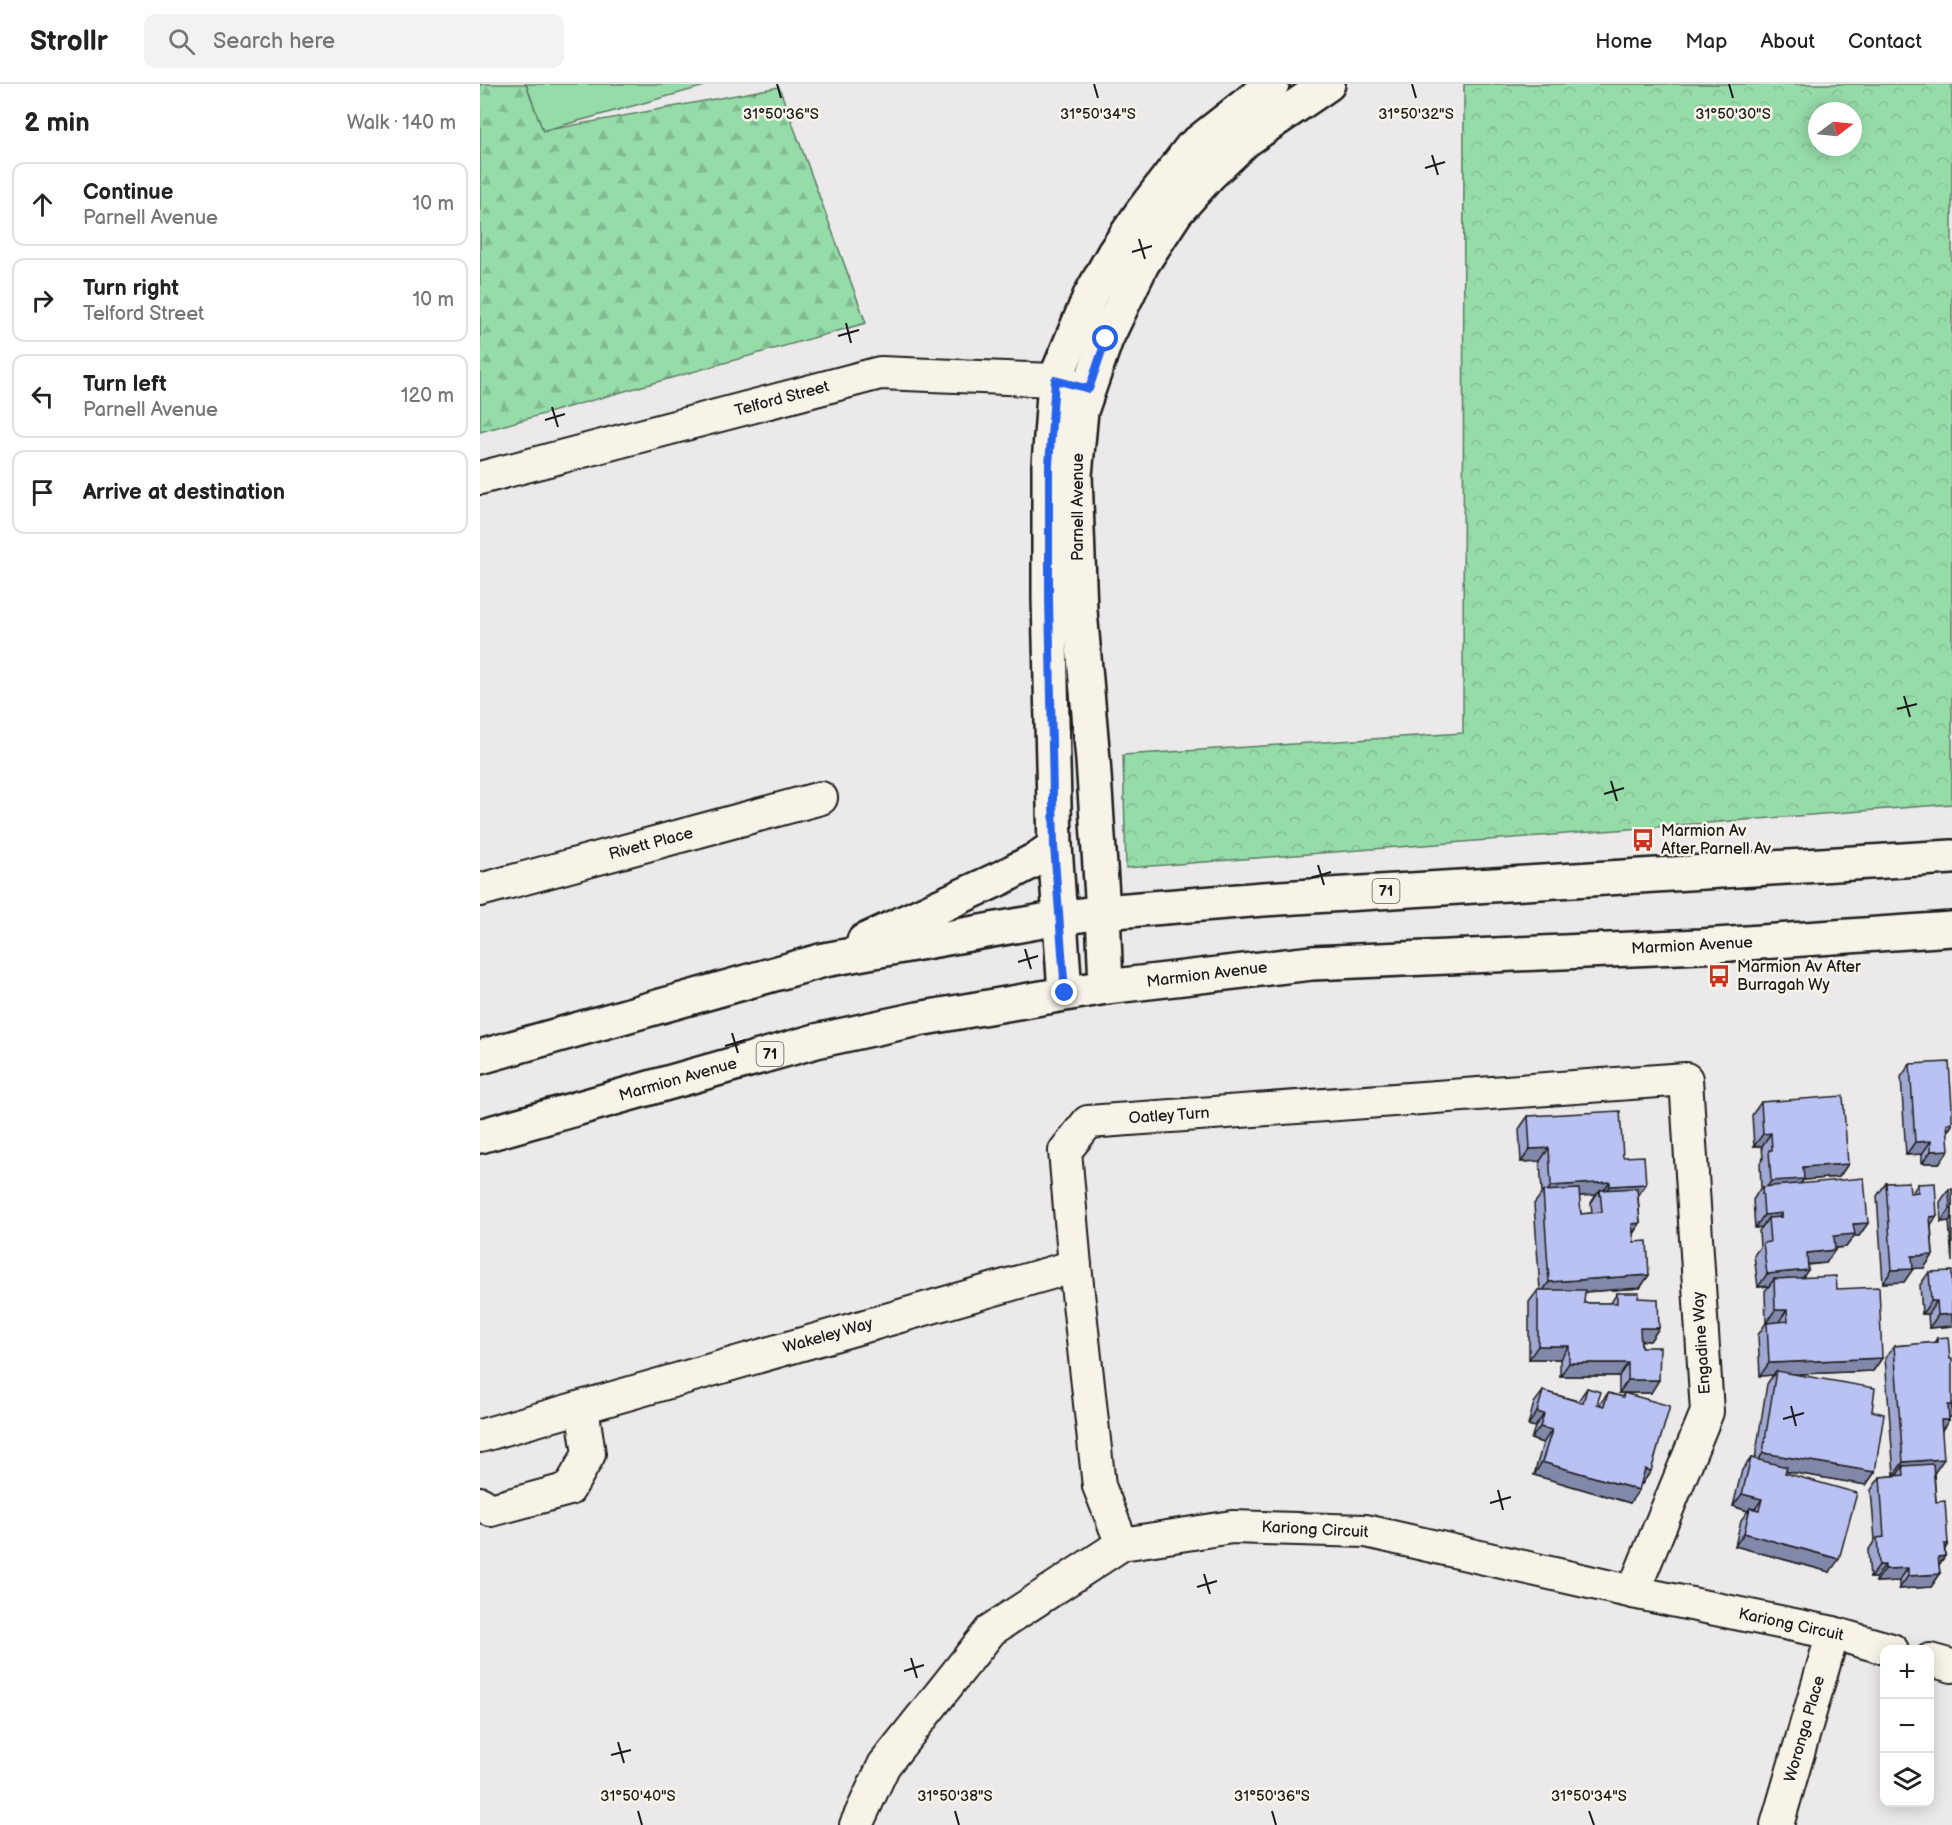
<!DOCTYPE html>
<meta charset="utf-8">
<style>
:root{--surface:#fff;--page:#f2f2f2;--text:#222;--muted:#767676;--line:#e0e0e0}
body{margin:0;font-family:"Balsamiq Sans",sans-serif;background:var(--page);color:var(--text)}
.controls{position:absolute;right:18px;bottom:18px;display:grid;overflow:hidden;border-radius:12px;box-shadow:0 3px 15px #0003}
.controls button{width:54px;height:54px;display:grid;place-items:center;padding:0;border:0;border-bottom:2px solid var(--line);background:var(--surface);color:var(--text);font:30px sans-serif}
.compass{position:absolute;left:1328px;top:18px;width:54px;height:54px;border-radius:50%;background:var(--surface);box-shadow:0 3px 15px #0003;rotate:74deg}
.stop{position:absolute;width:18px;height:18px;margin:-14px;border:4px solid #2563eb;border-radius:50%;background:#fff}
.stop.end{background:#2563eb;border-color:#fff;box-shadow:0 2px 6px #0008}
.list{margin:0;padding:0;list-style:none}
h2{display:flex;justify-content:space-between;align-items:center;height:78px;margin:0;padding:0 24px;font-size:26px}
h2 small{font-size:20px;font-weight:400;color:var(--muted)}
.list li{display:grid;grid-template-columns:39px 1fr auto;gap:18px;align-items:center;box-sizing:border-box;height:84px;margin:0 12px 12px;padding:0 12px;border:2px solid var(--line);border-radius:12px}
.list b{display:block;font-size:22px;white-space:nowrap}
.list p{margin:0;font-size:20px;white-space:nowrap;color:var(--muted)}
.list em{font-size:20px;font-style:normal;color:var(--muted)}
.icon{flex:none;width:33px;height:33px;fill:none;stroke:currentColor;stroke-width:2;stroke-linecap:round;stroke-linejoin:round}
.map{position:relative;flex:none;width:1472px;height:1741px;overflow:hidden}
header{display:flex;align-items:center;gap:36px;box-sizing:border-box;height:84px;padding:0 30px;background:var(--surface);border-bottom:2px solid var(--line)}
header strong{font-size:28px}
nav{display:flex;gap:33px;margin-inline-start:auto;font-size:21px}
.search{width:420px;height:54px;background:var(--page);display:flex;align-items:center;gap:15px;box-sizing:border-box;padding:0 21px;border-radius:12px;color:var(--muted);font-size:22px}
main{display:flex}
aside{flex:1;background:var(--surface)}
.map>svg:first-child{display:block}
.grass{fill:#96dca9;stroke:#597c62;stroke-width:1.5}
.forest{fill:url(#forest-firs);stroke:#597c62;stroke-width:1.5}
.park{fill:url(#park-crowns);stroke:#597c62;stroke-width:1.5;fill-rule:evenodd}
.lines{fill:none;stroke-linecap:round;stroke-linejoin:round}
.minor-casing{stroke:#1c1c1c;stroke-width:36}
.tertiary-casing{stroke:#1c1c1c;stroke-width:38}
.trunk-casing{stroke:#1c1c1c;stroke-width:38}
.minor{stroke:#f7f3e8;stroke-width:32}
.tertiary{stroke:#f7f3e8;stroke-width:33}
.trunk{stroke:#f7f3e8;stroke-width:33}
.wall{fill:#a0a7d1;stroke:#1c1c1c;stroke-width:1.5;fill-rule:evenodd}
.shaded-wall{fill:#8288aa;stroke:#1c1c1c;stroke-width:1.5}
.building{fill:#bac2f3;stroke:#1c1c1c;stroke-width:1.5}
.route{stroke:#2563eb;stroke-width:8}
.ticks{fill:none;stroke:#1c1c1c;stroke-width:2}
.labels{text-anchor:middle;dominant-baseline:central;stroke-width:5;stroke-linejoin:round;paint-order:stroke}
.shield{fill:#f7f3e8;stroke:#5e5c59;stroke-width:1.5}
.shield-label{font-size:15px;font-weight:bold;fill:#1c1c1c}
.street-label{font-size:16px;fill:#1c1c1c;stroke:#f7f3e8}
.poi-label{font-size:16px;fill:#1c1c1c;stroke:#f7f3e8;text-anchor:start}
.ticks-label{font-size:15px;text-anchor:middle;fill:#1c1c1c;stroke:#f7f3e8;stroke-width:5;stroke-linejoin:round;paint-order:stroke}
</style>
<header>
<strong>Strollr</strong>
<div class="search"><svg class="icon" aria-label="search" viewBox="0 0 24 24"><circle cx="10" cy="10" r="6"/><path d="M15 15l6 6"/></svg>Search here</div>
<nav><a>Home</a><a>Map</a><a>About</a><a>Contact</a></nav>
</header>
<main>
<aside>
<h2>2 min<small>Walk · 140 m</small></h2>
<ul class="list">
<li><svg class="icon" aria-label="ahead" viewBox="0 0 24 24"><path d="M12 20V5M6 11l6-6 6 6"/></svg><div><b>Continue</b><p>Parnell Avenue</p></div><em>10 m</em></li>
<li><svg class="icon" aria-label="right" viewBox="0 0 24 24"><path d="M7 20v-9h11M14 6l5 5-5 5"/></svg><div><b>Turn right</b><p>Telford Street</p></div><em>10 m</em></li>
<li><svg class="icon" aria-label="left" viewBox="0 0 24 24"><path d="M17 20v-9H6M10 6l-5 5 5 5"/></svg><div><b>Turn left</b><p>Parnell Avenue</p></div><em>120 m</em></li>
<li><svg class="icon" aria-label="arrive" viewBox="0 0 24 24"><path d="M6 21V4h12l-3 4 3 4H6"/></svg><div><b>Arrive at destination</b></div></li>
</ul>
</aside>
<div class="map">
<svg width="1472" height="1741" viewBox="0 0 1472 1741">
<defs>
<pattern id="forest-firs" width="22" height="20" patternUnits="userSpaceOnUse" patternTransform="scale(1.5)"><rect width="22" height="20" fill="#96dca9"/><path d="M5 1l3.5 6h-7zM16 11l3.5 6h-7z" fill="#81bc91"/></pattern>
<pattern id="park-crowns" width="20" height="18" patternUnits="userSpaceOnUse" patternTransform="scale(1.5)"><rect width="20" height="18" fill="#96dca9"/><path d="M2 6a3 3 0 1 1 6 0M12 15a3 3 0 1 1 6 0" fill="none" stroke="#81bc91"/></pattern>
</defs>
<rect width="100%" height="100%" fill="#ebe9ea"/>
<filter id="ink" filterUnits="userSpaceOnUse"><feTurbulence type="fractalNoise" baseFrequency=".0167" numOctaves="2"/><feDisplacementMap in="SourceGraphic" scale="12" xChannelSelector="R" yChannelSelector="G"/><feConvolveMatrix kernelMatrix="1 2 1 2 8 2 1 2 1" color-interpolation-filters="sRGB"/></filter>
<g filter="url(#ink)">
<!-- grass -->
<polygon class="grass" points="46,0 225,0 225,2 62,47"/>
<!-- forest -->
<polygon class="forest" points="0,0 46,0 63,47 299,3 386,239 0,348"/>
<!-- park -->
<path class="park" d="M984,0H1472V720L646,784L643,671L983,649ZM1337,27H1373V63H1337Z"/>
<g class="lines">
<!-- minor casing -->
<g class="minor-casing">
<g id="minor">
<polyline points="0,394 400,289 575,296 609,305"/>
<polyline points="0,806 341,714"/>
<polyline points="0,1352 595,1182"/>
<polyline points="0,1419 11,1426 89,1405 109,1370 102,1323"/>
<polyline points="642,1460 619,1402 595,1182 585,1067 608,1038 1206,995 1227,1328 1153,1508"/>
<polyline points="1450,1576 1472,1582"/>
<polyline points="376,1741 404,1681 511,1546 642,1460 752,1443 886,1447 1153,1508 1353,1549 1412,1566"/>
<polyline points="1297,1741 1353,1549"/>
</g>
</g>
<!-- tertiary casing -->
<g class="tertiary-casing">
<g id="tertiary">
<polyline points="626,903 623,828 613,676 600,527 595,391 601,327 626,255 662,180 696,128 729,91 766,56 848,0"/>
<polyline points="585,909 575,762 569,514 569,381 575,296 610,212 634,169 662,128 711,64 792,0"/>
</g>
</g>
<!-- trunk casing -->
<g class="trunk-casing">
<g id="trunk">
<polyline points="384,857 523,793 557,775 575,762"/>
<polyline points="0,973 344,876 579,834 623,828 783,815 1472,773"/>
<polyline points="0,1052 336,957 438,935 626,903 832,879 1221,862 1472,845"/>
</g>
</g>
<!-- minor -->
<use href="#minor" class="minor"/>
<!-- tertiary -->
<use href="#tertiary" class="tertiary"/>
<!-- trunk -->
<use href="#trunk" class="trunk"/>
</g>
<!-- wall -->
<g class="wall">
<polygon points="1430,980 1472,1041 1468,1047 1460,1079 1442,1079 1442,1070 1426,1071 1421,993"/>
<polygon points="1281,1018 1368,1080 1359,1093 1323,1096 1321,1100 1388,1139 1379,1152 1374,1152 1366,1163 1355,1164 1346,1179 1328,1181 1323,1193 1357,1205 1402,1274 1393,1287 1314,1290 1392,1327 1395,1388 1386,1401 1306,1387 1305,1389 1350,1488 1255,1462 1261,1436 1268,1427 1253,1422 1262,1386 1271,1374 1275,1375 1287,1300 1293,1291 1280,1292 1278,1251 1286,1239 1285,1207 1289,1202 1278,1203 1274,1171 1280,1163 1279,1147 1282,1143 1275,1144 1273,1116 1281,1103 1280,1079 1283,1074 1282,1062 1274,1062 1272,1031"/>
<path d="M1048,1032L1143,1073L1166,1100L1158,1112L1160,1139L1153,1150L1154,1158L1169,1191L1160,1204L1104,1208V1219H1131L1137,1209L1158,1214L1179,1244L1170,1257L1161,1256V1263L1171,1309H1139V1292H1080V1275H1049V1218L1058,1206H1060L1054,1120L1062,1109L1060,1077L1041,1078L1039,1045ZM1116,1111L1111,1119L1112,1129L1101,1130L1099,1112Z"/>
<polygon points="1406,1099 1430,1109 1432,1109 1438,1100 1451,1141 1453,1171 1444,1184 1433,1184 1424,1198 1403,1199 1397,1112"/>
<polygon points="1469,1105 1472,1105 1472,1178 1469,1137 1461,1138 1460,1118"/>
<polygon points="1449,1188 1472,1242 1449,1244 1448,1230 1442,1230 1440,1201"/>
<polygon points="1457,1254 1472,1321 1472,1333 1469,1333 1462,1346 1455,1388 1454,1388 1456,1418 1468,1460 1465,1465 1465,1472 1459,1481 1460,1490 1451,1503 1419,1505 1419,1497 1396,1498 1396,1494 1390,1494 1388,1467 1395,1456 1391,1406 1400,1393 1417,1392 1417,1391 1414,1391 1405,1274 1414,1262 1454,1259"/>
<polygon points="1107,1304 1117,1320 1119,1321 1128,1309 1142,1313 1144,1309 1171,1387 1162,1400 1161,1399 1150,1419 1054,1391 1063,1359 1051,1355 1055,1343 1048,1341 1054,1319 1063,1307 1098,1317"/>
</g>
<!-- shaded-wall -->
<g class="shaded-wall">
<polygon points="1472,1039 1472,1041 1464,1052 1467,1040"/>
<polygon points="1291,1049 1282,1062 1274,1062 1283,1050"/>
<polygon points="1451,1057 1442,1070 1426,1071 1435,1058"/>
<polygon points="1069,1064 1060,1077 1041,1078 1050,1065"/>
<polygon points="1469,1066 1460,1079 1442,1079 1451,1067"/>
<polygon points="1368,1080 1359,1093 1323,1096 1315,1108 1282,1110 1291,1097 1323,1083"/>
<polygon points="1130,1098 1120,1111 1120,1106 1116,1111 1064,1114 1063,1113 1071,1102"/>
<polygon points="1166,1100 1157,1113 1121,1115 1130,1102"/>
<polygon points="1470,1125 1472,1125 1472,1133 1469,1137 1461,1138"/>
<polygon points="1302,1129 1293,1142 1288,1134 1282,1143 1275,1144 1284,1131"/>
<polygon points="1457,1132 1448,1145 1450,1133"/>
<polygon points="1160,1139 1151,1152 1152,1140"/>
<polygon points="1388,1139 1379,1152 1374,1152 1366,1163 1345,1165 1354,1152 1373,1140"/>
<polygon points="1355,1166 1346,1179 1318,1181 1327,1169"/>
<polygon points="1453,1171 1444,1184 1423,1185 1432,1172"/>
<polygon points="1433,1185 1424,1198 1403,1199 1412,1186"/>
<polygon points="1328,1186 1319,1199 1294,1195 1289,1202 1278,1203 1287,1190"/>
<polygon points="1169,1191 1160,1204 1060,1211 1069,1198"/>
<polygon points="1451,1217 1457,1217 1448,1230 1442,1230"/>
<polygon points="1295,1226 1307,1226 1298,1239 1286,1239"/>
<polygon points="1472,1230 1472,1242 1449,1244 1458,1231"/>
<polygon points="1160,1244 1179,1244 1170,1257 1151,1256"/>
<polygon points="1058,1262 1089,1262 1080,1275 1049,1275"/>
<polygon points="1402,1274 1393,1287 1296,1291 1296,1287 1293,1291 1280,1292 1289,1279"/>
<polygon points="1089,1279 1148,1279 1139,1292 1080,1292"/>
<polygon points="1148,1296 1179,1296 1171,1309 1139,1309"/>
<polygon points="1468,1321 1472,1321 1472,1333 1459,1334"/>
<polygon points="1057,1328 1064,1330 1055,1343 1048,1341"/>
<polygon points="1461,1336 1469,1336 1460,1349"/>
<polygon points="1060,1343 1072,1346 1063,1359 1051,1355"/>
<polygon points="1283,1369 1395,1388 1386,1401 1274,1382"/>
<polygon points="1464,1375 1455,1388 1424,1390 1423,1382 1417,1391 1414,1391 1423,1378"/>
<polygon points="1062,1378 1159,1406 1150,1419 1054,1391"/>
<polygon points="1165,1385 1171,1387 1162,1400 1156,1397"/>
<polygon points="1262,1410 1282,1415 1273,1428 1270,1424 1268,1427 1253,1422"/>
<polygon points="1264,1449 1359,1475 1350,1488 1255,1462"/>
<polygon points="1464,1460 1468,1460 1459,1473 1465,1472 1456,1485 1449,1485"/>
<polygon points="1399,1481 1405,1481 1396,1494 1390,1494"/>
<polygon points="1428,1484 1419,1497 1396,1498 1405,1485"/>
<polygon points="1460,1490 1451,1503 1419,1505 1428,1492"/>
</g>
<!-- building -->
<g class="building">
<polygon points="1469,978 1472,1023 1472,1039 1467,1040 1469,1066 1451,1067 1451,1057 1435,1058 1430,980"/>
<polygon points="1363,1012 1368,1080 1323,1083 1324,1095 1291,1097 1289,1066 1292,1066 1291,1049 1283,1050 1281,1018"/>
<polygon points="1140,1027 1143,1073 1164,1072 1166,1100 1130,1102 1130,1098 1071,1102 1069,1064 1050,1065 1048,1032"/>
<polygon points="1384,1094 1388,1139 1373,1140 1375,1150 1354,1152 1355,1166 1327,1169 1328,1186 1287,1190 1283,1159 1290,1158 1288,1134 1302,1133 1302,1129 1284,1131 1282,1103"/>
<polygon points="1429,1098 1430,1109 1438,1108 1438,1100 1455,1099 1457,1132 1450,1133 1453,1171 1432,1172 1433,1185 1412,1186 1406,1099"/>
<polygon points="1157,1104 1160,1139 1152,1140 1154,1158 1167,1157 1169,1191 1069,1198 1063,1107 1099,1105 1101,1130 1122,1128 1120,1106"/>
<polygon points="1469,1105 1472,1105 1472,1125 1470,1125"/>
<polygon points="1472,1187 1472,1230 1458,1231 1457,1217 1451,1217 1449,1188"/>
<polygon points="1356,1192 1357,1205 1399,1203 1402,1274 1289,1279 1287,1239 1308,1237 1307,1226 1295,1226 1294,1195"/>
<polygon points="1058,1206 1105,1206 1104,1219 1137,1219 1137,1209 1159,1209 1158,1214 1178,1215 1179,1244 1160,1244 1161,1263 1180,1263 1179,1296 1148,1296 1148,1279 1089,1279 1089,1262 1058,1262"/>
<polygon points="1468,1253 1470,1275 1472,1275 1472,1321 1468,1321 1469,1336 1461,1336 1464,1375 1423,1378 1414,1262 1457,1258 1457,1254"/>
<polygon points="1296,1287 1395,1304 1392,1327 1404,1330 1395,1388 1283,1369"/>
<polygon points="1107,1304 1121,1308 1117,1320 1124,1322 1128,1309 1143,1313 1144,1309 1190,1322 1171,1387 1165,1385 1159,1406 1062,1378 1072,1346 1060,1343 1064,1330 1057,1328 1063,1307 1103,1319"/>
<polygon points="1271,1374 1307,1383 1305,1389 1377,1409 1359,1475 1264,1449 1270,1424 1279,1426 1282,1415 1262,1410"/>
<polygon points="1453,1380 1456,1418 1465,1417 1468,1460 1464,1460 1465,1472 1458,1473 1460,1490 1428,1492 1428,1484 1405,1485 1405,1481 1399,1481 1397,1454 1404,1453 1400,1393 1424,1391 1423,1382"/>
</g>
</g>
<g class="lines" filter="url(#ink)">
<!-- route -->
<polyline class="route" points="585,909 574,762 569,514 569,381 575,296 609,305 626,255"/>
</g>
<!-- ticks -->
<path class="ticks" d="M297,0L301,14M614,0L618,14M932,0L936,14M1249,0L1253,14M952,71L958,91M945,84L965,78M659,155L665,175M652,168L672,162M366,239L371,259M358,252L379,246M72,323L78,343M65,336L85,330M1424,612L1430,633M1417,625L1437,620M1131,697L1137,717M1124,710L1144,704M838,781L844,801M831,794L851,788M545,865L551,885M538,878L558,872M252,949L258,969M245,962L265,956M1311,1322L1316,1342M1303,1335L1324,1329M1018,1406L1023,1426M1010,1419L1031,1413M724,1490L730,1510M717,1503L737,1497M431,1574L437,1594M424,1587L444,1581M138,1658L144,1679M131,1671L151,1666M158,1727L162,1741M475,1727L479,1741M792,1727L796,1741M1109,1727L1114,1741"/>
<!-- icons -->
<defs>
<g id="bus-bare" transform="scale(1.8)"><path d="M-5-6H5V4H4V6H2V4H-2V6H-4V4H-5ZM-3.5-4V0h7V-4ZM-3.5 1.2v1.5H-2V1.2ZM2 1.2v1.5H3.5V1.2Z" fill="#c8321e" stroke="#f7f3e8" stroke-width="2.5" paint-order="stroke"/></g>
</defs>
<g fill-rule="evenodd">
<use href="#bus-bare" x="1163" y="756"/>
<use href="#bus-bare" x="1239" y="892"/>
</g>
<g class="labels">
<!-- shield labels -->
<g class="shield">
<rect x="892.5" y="795" width="27" height="24" rx="4.5"/>
<rect x="276.5" y="958" width="27" height="24" rx="4.5"/>
</g>
<g class="shield-label">
<text x="906" y="807">71</text>
<text x="290" y="970">71</text>
</g>
<!-- street labels -->
<g class="street-label">
<text transform="translate(302 315) rotate(-15)">Telford Street</text>
<text transform="translate(598 423) rotate(-90)">Parnell Avenue</text>
<text transform="translate(171 760) rotate(-15)">Rivett Place</text>
<text transform="translate(1212 862) rotate(-3)">Marmion Avenue</text>
<text transform="translate(727 891) rotate(-7)">Marmion Avenue</text>
<text transform="translate(198 996) rotate(-16)">Marmion Avenue</text>
<text transform="translate(689 1032) rotate(-4)">Oatley Turn</text>
<text transform="translate(348 1252) rotate(-16)">Wakeley Way</text>
<text transform="translate(1222 1259) rotate(-94)">Engadine Way</text>
<text transform="translate(835 1446) rotate(3)">Kariong Circuit</text>
<text transform="translate(1311 1541) rotate(12)">Kariong Circuit</text>
<text transform="translate(1325 1645) rotate(-74)">Woronga Place</text>
</g>
<!-- poi labels -->
<g class="poi-label">
<text x="1181" y="747">Marmion Av<tspan x="1181" dy="18">After Parnell Av</tspan></text>
<text x="1257" y="883">Marmion Av After<tspan x="1257" dy="18">Burragah Wy</tspan></text>
</g>
</g>
<g class="ticks-label">
<text x="301" y="35">31°50'36"S</text>
<text x="618" y="35">31°50'34"S</text>
<text x="936" y="35">31°50'32"S</text>
<text x="1253" y="35">31°50'30"S</text>
<text x="158" y="1717">31°50'40"S</text>
<text x="475" y="1717">31°50'38"S</text>
<text x="792" y="1717">31°50'36"S</text>
<text x="1109" y="1717">31°50'34"S</text>
</g>
</svg>
<div class="controls">
<button>+</button>
<button>−</button>
<button><svg class="icon" aria-label="layers" viewBox="0 0 24 24"><path d="M12 4l9 5-9 5-9-5zM3 14l9 5 9-5"/></svg></button>
</div>
<svg class="compass" viewBox="-18 -18 36 36"><path d="M0-13l5 13h-10z" fill="#e53935"/><path d="M0 13l5-13h-10z" fill="#767676"/></svg>
<div class="stop" style="left:626px;top:255px"></div>
<div class="stop end" style="left:585px;top:909px"></div>
</div>
</main>
